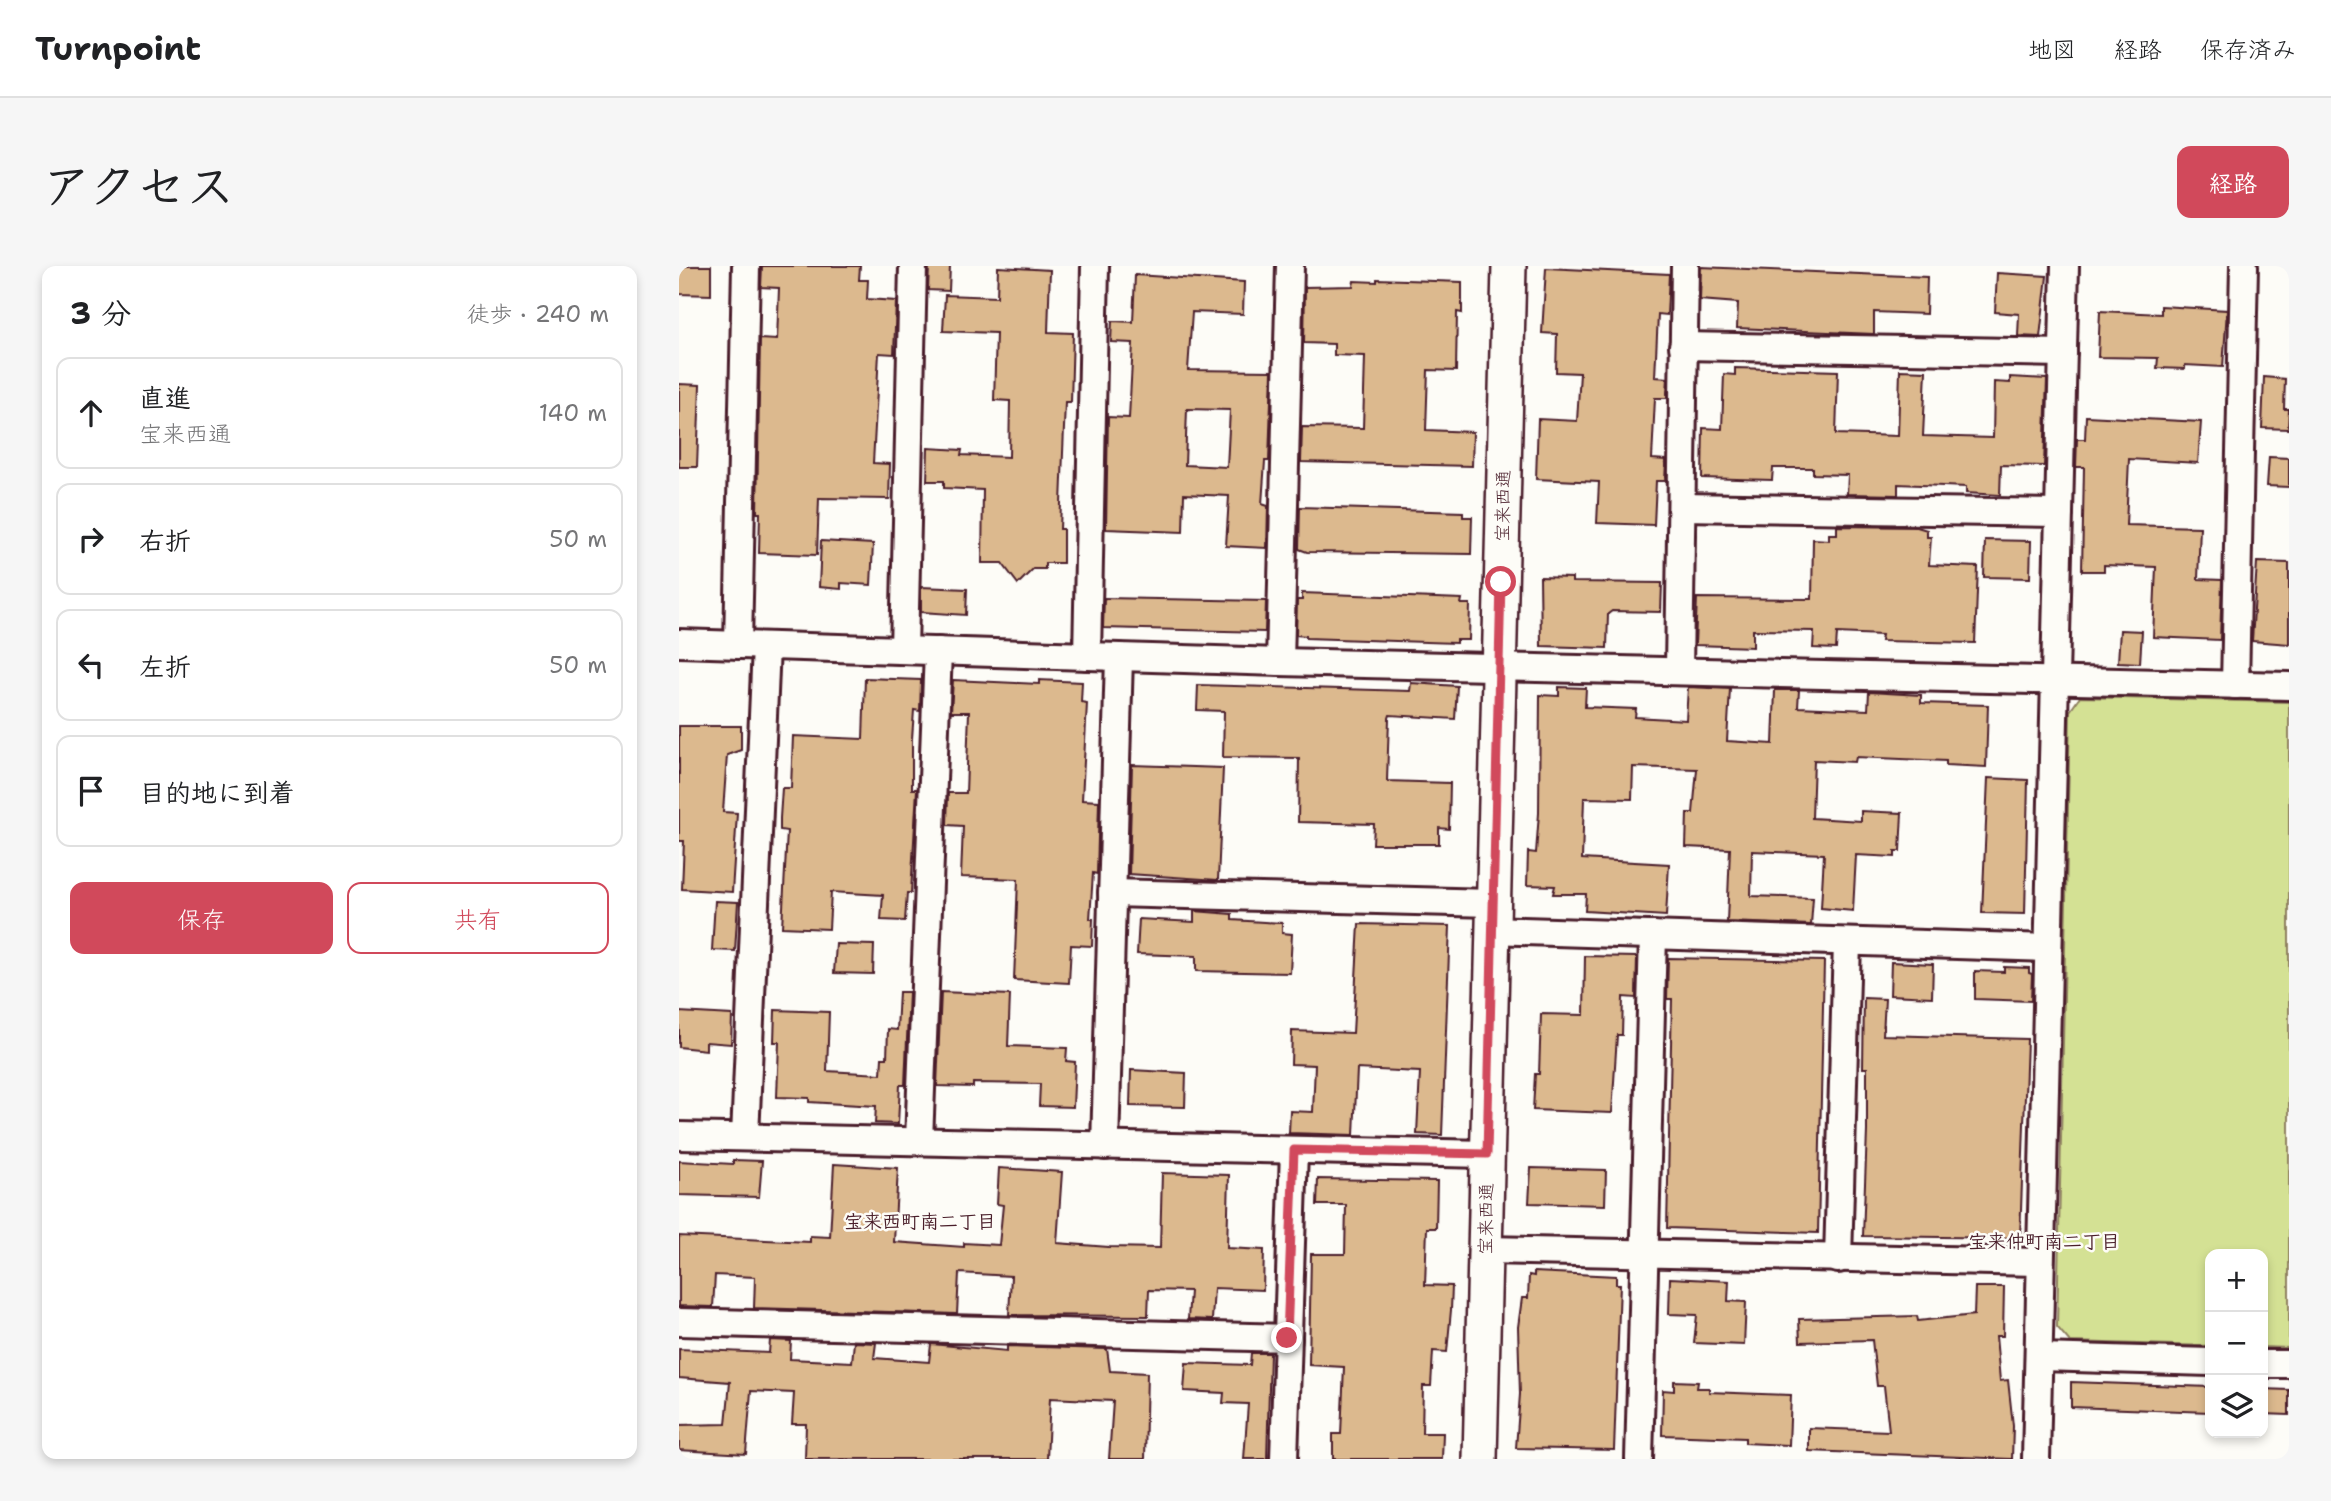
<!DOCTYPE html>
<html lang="ja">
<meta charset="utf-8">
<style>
:root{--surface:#fff;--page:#f6f6f6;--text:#202124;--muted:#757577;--line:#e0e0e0;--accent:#d1495b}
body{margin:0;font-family:"Shantell Sans","Klee One",sans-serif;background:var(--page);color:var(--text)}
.controls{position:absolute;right:21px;bottom:21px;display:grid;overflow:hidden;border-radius:14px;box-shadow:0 4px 10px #0003}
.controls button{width:63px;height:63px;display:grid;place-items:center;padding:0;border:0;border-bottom:2px solid var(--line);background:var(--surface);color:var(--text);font:35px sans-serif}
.stop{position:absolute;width:21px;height:21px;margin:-16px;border:5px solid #d1495b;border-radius:50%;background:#fff}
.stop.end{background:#d1495b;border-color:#fff;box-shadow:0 2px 7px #0008}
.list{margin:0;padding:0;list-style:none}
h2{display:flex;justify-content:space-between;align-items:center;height:91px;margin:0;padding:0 28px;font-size:30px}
h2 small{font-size:23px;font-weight:400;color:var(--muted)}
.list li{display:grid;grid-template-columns:46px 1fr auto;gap:21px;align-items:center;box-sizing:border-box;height:112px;margin:0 14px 14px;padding:0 14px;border:2px solid var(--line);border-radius:14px}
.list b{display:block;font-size:26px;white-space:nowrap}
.list p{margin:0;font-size:23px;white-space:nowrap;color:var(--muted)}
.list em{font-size:23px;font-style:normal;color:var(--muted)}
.actions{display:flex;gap:14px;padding:21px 28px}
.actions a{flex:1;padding:16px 0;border:2px solid var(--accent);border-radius:14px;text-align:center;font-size:24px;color:var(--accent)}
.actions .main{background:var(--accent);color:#fff}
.icon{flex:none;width:38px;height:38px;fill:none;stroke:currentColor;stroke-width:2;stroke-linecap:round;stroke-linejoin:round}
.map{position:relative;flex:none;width:1610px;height:1193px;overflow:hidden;border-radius:14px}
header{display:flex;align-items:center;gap:42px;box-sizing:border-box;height:98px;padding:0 35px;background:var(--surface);border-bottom:2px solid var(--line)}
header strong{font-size:33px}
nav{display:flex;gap:38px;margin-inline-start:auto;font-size:24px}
.intro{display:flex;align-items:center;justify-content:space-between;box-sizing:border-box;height:168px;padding:0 42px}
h1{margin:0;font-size:49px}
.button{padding:18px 32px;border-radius:14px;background:var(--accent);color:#fff;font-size:24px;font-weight:700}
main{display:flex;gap:42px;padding:0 42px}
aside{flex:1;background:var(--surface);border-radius:14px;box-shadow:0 4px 10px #0003}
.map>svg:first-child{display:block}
.green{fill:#d4e194;stroke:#8f8060;stroke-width:2}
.building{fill:#dcb98e;stroke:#4a1f2b;stroke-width:2;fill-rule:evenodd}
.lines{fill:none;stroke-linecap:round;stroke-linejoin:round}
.minor-casing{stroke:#4a1f2b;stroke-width:32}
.tertiary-casing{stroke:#4a1f2b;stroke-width:38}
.minor{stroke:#fdfcf7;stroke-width:26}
.tertiary{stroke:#fdfcf7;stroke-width:33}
.route{stroke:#d1495b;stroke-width:9}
.labels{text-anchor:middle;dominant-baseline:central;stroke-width:5;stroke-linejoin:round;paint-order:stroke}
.street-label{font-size:18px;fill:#4a1f2b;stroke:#fdfcf7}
.neighbourhood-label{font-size:19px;font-weight:bold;fill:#4a1f2b;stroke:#fdfcf7}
</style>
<header>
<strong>Turnpoint</strong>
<nav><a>地図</a><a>経路</a><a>保存済み</a></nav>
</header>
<div class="intro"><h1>アクセス</h1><a class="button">経路</a></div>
<main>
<aside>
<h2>3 分<small>徒歩 · 240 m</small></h2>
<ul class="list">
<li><svg class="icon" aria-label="ahead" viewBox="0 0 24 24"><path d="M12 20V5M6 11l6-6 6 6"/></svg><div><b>直進</b><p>宝来西通</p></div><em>140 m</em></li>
<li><svg class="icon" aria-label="right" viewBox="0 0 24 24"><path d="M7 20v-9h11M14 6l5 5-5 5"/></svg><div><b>右折</b></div><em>50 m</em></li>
<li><svg class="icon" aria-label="left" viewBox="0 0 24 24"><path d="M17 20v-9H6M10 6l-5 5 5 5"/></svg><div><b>左折</b></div><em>50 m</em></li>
<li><svg class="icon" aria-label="arrive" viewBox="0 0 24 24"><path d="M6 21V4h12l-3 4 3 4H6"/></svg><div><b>目的地に到着</b></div></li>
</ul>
<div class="actions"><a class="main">保存</a><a>共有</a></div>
</aside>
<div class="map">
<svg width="1610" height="1193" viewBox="0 0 1610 1193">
<rect width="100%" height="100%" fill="#fdfcf7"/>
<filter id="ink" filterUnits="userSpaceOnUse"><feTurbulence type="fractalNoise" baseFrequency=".0143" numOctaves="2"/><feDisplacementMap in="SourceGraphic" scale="14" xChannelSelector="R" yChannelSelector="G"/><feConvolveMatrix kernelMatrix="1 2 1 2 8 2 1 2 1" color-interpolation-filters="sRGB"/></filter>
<g filter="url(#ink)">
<!-- green -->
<polygon class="green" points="1401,431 1610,436 1610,1082 1584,1081 1584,988 1531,988 1531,1080 1391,1076 1378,1061 1391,445"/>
<!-- building -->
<g class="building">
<polygon points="0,0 32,0 32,29 0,28"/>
<polygon points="83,0 181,0 180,14 189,14 188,33 217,35 215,88 200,87 194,197 211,198 210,233 140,232 138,289 80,287 81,247 78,247 81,73 98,74 100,22 82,21"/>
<polygon points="250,0 271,0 270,25 249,24"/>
<polygon points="319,1 371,4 369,66 394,67 392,136 386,136 381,263 384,263 384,297 366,297 366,303 354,303 339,318 323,297 303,297 304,224 265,222 265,215 248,215 249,182 283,184 282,189 330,191 331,135 315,134 317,67 264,65 266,29 318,31"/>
<polygon points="1022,1 1248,11 1247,48 1195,46 1195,68 1058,62 1059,37 1021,34"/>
<polygon points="867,2 990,8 988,49 979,48 976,111 989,112 988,126 988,132 976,132 973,193 987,194 986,215 977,215 975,259 918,257 920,216 857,213 859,153 898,155 901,107 877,106 878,68 863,67"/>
<polygon points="1318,7 1368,10 1361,71 1339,70 1340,48 1316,46"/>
<path d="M456,9L565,16L564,48L513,46L509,104L593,105L590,195H586L583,238L589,240L588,282L547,280L550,230L505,228L504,266L427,263L429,151L450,152L454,77L432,76L433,55L454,56ZM508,143L551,144L548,201L506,199Z"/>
<polygon points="698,13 783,16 783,47 778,46 777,105 749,104 747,164 794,166 793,200 622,196 623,161 684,162 686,90 655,89 655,78 625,77 626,21 674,20 675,15 698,16"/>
<polygon points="1482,40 1548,44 1544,101 1506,99 1506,103 1478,102 1479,92 1419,91 1421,45 1482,48"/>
<polygon points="1056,102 1159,105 1157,168 1219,170 1221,104 1247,105 1244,170 1314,172 1315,116 1331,117 1331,111 1368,113 1365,200 1322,199 1321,229 1287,227 1287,221 1219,218 1219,229 1168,228 1169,209 1134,208 1134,202 1094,202 1093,214 1023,212 1024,162 1043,163 1045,108 1056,109"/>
<polygon points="1585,111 1606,113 1605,143 1610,143 1609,163 1583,162"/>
<polygon points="0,118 21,119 18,201 0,201"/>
<polygon points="1407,150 1522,156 1519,197 1450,193 1447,259 1521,261 1519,313 1543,314 1541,374 1474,371 1477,301 1425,299 1425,305 1403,305 1405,201 1397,201 1398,173 1406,173"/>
<polygon points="1590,191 1610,192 1610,221 1588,220"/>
<polygon points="621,241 784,246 784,251 793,251 792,288 628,286 620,283"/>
<polygon points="1158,260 1238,261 1248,264 1248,271 1252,271 1250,299 1299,301 1296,377 1202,375 1203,369 1158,367 1157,383 1134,382 1135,365 1074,364 1074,381 1016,379 1018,332 1133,333 1134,273 1150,274 1150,268 1158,268"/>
<polygon points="1306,274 1352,275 1351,312 1305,311"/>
<polygon points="142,275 194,278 192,319 162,317 162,323 140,321"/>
<polygon points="1578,296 1610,297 1610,378 1573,375"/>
<polygon points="861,311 893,312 893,316 983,317 982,346 933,345 929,348 928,382 862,380"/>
<polygon points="242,321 288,323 287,349 242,346"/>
<polygon points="623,327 783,333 782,338 791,338 790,374 777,374 777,377 627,372 627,370 617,369 618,334 623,334"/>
<polygon points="425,332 587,335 586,366 424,362"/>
<polygon points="1441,364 1463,365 1461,397 1439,396"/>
<polygon points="186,412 242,414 241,445 235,444 233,473 233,523 238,523 232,627 228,627 226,655 202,654 204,629 152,626 150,663 103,661 108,565 101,564 101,552 103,522 112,522 114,470 184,473"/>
<polygon points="274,414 360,418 360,414 403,416 402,436 408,437 403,534 420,535 418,608 414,607 411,653 414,653 413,680 392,679 390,717 335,714 339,613 282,611 284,560 268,559 269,527 287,527 290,446 272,446"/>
<polygon points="732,417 778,420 776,453 711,449 710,452 708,515 771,517 770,563 760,562 760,578 694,578 695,558 619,556 620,492 544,491 545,445 518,444 519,419 731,425"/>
<polygon points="880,421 907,422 906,441 957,443 956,451 1007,454 1009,421 1051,423 1048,475 1094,478 1096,424 1120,424 1119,441 1189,444 1190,426 1242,429 1242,437 1309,439 1307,501 1267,499 1267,495 1177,491 1176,496 1135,494 1133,552 1182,555 1182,545 1223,547 1221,585 1216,585 1216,591 1177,589 1174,645 1142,642 1145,588 1073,585 1072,630 1134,632 1132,659 1048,656 1051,583 1007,581 1008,547 1014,547 1018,503 954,501 953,533 905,532 903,593 990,598 987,650 906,645 907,628 874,628 876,620 848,619 849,586 857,587 860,547 861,429 880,430"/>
<polygon points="0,460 62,460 62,484 48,489 44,546 58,547 53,626 3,623 5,575 0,575"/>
<polygon points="453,499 544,502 539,614 450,608"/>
<polygon points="1309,512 1349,514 1346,648 1303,647"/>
<polygon points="36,635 59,636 56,685 33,684"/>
<polygon points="515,645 553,648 553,654 603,657 603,667 613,668 611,707 517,705 517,690 458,688 460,653 515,656"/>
<polygon points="680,658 771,660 763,869 738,868 741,806 678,803 675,869 610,867 611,845 634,846 636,799 612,798 613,765 674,767"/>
<polygon points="157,678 195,679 194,708 155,707"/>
<polygon points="906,690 958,691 957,732 944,731 943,769 938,769 933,847 854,844 856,808 860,808 862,748 905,749"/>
<polygon points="989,692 1145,695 1139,967 988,962 993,733 988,733"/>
<polygon points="1212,696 1254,698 1253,731 1211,729"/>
<polygon points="1325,701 1350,702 1350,707 1353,708 1352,735 1296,733 1296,705 1325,706"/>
<polygon points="220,726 230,726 226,819 221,819 219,858 196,857 197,840 130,836 130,832 98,831 100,776 95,776 96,744 150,746 148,805 202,808 203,792 208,792 209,763 218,764"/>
<polygon points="262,726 331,729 329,780 388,782 387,795 396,796 394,841 360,840 361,818 294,817 294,821 258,820"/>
<polygon points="1185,732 1206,733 1204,769 1348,773 1341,972 1184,970 1188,865 1188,802 1184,802"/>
<polygon points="0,746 53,749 52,778 27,776 27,784 0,781"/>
<polygon points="452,804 507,807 506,841 451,840"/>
<polygon points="54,894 83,895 80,931 0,929 0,895 54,898"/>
<polygon points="155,898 219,902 215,976 285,981 285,977 320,979 324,939 318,938 320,902 383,906 378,977 430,981 481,982 483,907 550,909 548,982 585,984 584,1024 535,1022 533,1054 509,1053 511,1025 470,1024 469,1050 330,1049 332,1010 280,1007 278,1048 75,1042 76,1011 36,1009 34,1041 0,1040 0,970 131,976 131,970 151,971"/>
<polygon points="852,902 927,904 926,939 850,937"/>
<polygon points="639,913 758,915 757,962 748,962 746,1019 773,1020 772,1044 768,1086 754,1085 752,1120 744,1120 743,1167 764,1167 763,1193 654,1193 654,1168 662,1168 665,1101 630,1099 632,988 666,988 667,939 638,939"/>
<polygon points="855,1006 937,1010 937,1018 941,1018 935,1184 837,1182 841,1128 839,1061 843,1032 849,1032 850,1009 855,1010"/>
<polygon points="991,1012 1050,1015 1049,1035 1067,1036 1065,1079 1015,1077 1018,1049 990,1048"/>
<polygon points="1296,1021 1325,1021 1324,1070 1317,1070 1321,1115 1329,1114 1334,1160 1333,1193 1130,1185 1130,1162 1210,1165 1205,1120 1198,1120 1193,1074 1121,1076 1120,1053 1238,1050 1239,1055 1295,1049"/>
<polygon points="91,1074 112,1075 111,1093 173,1096 175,1076 197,1077 195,1092 250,1096 252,1078 328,1085 328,1080 428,1083 431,1105 468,1107 466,1193 430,1193 434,1135 371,1132 368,1193 126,1193 127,1158 113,1158 115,1127 72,1125 67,1188 0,1184 0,1159 47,1158 51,1116 0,1112 0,1083 90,1087"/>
<polygon points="572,1087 591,1087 588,1193 565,1193 569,1138 544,1137 545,1127 505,1125 507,1097 571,1099"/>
<polygon points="995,1115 1019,1116 1018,1122 1030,1122 1030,1126 1112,1129 1110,1179 1066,1177 1066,1172 983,1169 984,1124 995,1125"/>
<polygon points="1392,1116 1531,1121 1531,1146 1392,1141"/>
<polygon points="1584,1123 1610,1124 1610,1149 1584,1148"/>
</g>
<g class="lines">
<!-- minor casing -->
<g class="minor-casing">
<g id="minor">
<polyline points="1004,80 1384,87"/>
<polyline points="1003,241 1380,247"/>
<polyline points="0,377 601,396 1610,420"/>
<polyline points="59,379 67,0"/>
<polyline points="225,384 234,0"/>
<polyline points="408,390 416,0"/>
<polyline points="601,396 611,0"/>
<polyline points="1000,404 1006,0"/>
<polyline points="1556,419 1565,0"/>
<polyline points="433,627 813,637"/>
<polyline points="812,664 1368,682"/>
<polyline points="0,870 808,888"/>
<polyline points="66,871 87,380"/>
<polyline points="240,875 259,385"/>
<polyline points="426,880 440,391"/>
<polyline points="806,984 1360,996"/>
<polyline points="1159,993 1168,676"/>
<polyline points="0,1056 609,1072"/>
<polyline points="1361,1091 1531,1096"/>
<polyline points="1584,1098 1610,1098"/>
<polyline points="605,1193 615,884"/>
<polyline points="960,1193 974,669"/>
<polyline points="1357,1193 1386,0"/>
</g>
</g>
<!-- tertiary casing -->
<g class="tertiary-casing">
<polyline id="tertiary" points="801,1193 830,0"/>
</g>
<!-- minor -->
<use href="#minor" class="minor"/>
<!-- tertiary -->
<use href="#tertiary" class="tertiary"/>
</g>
</g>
<g class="lines" filter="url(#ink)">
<!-- route -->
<polyline class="route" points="608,1072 615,884 808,888 822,316"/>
</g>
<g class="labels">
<!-- street labels -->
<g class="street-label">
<text transform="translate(824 240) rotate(-89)">宝来西通</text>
<text transform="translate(807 953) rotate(-89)">宝来西通</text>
</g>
<!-- neighbourhood labels -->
<g class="neighbourhood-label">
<text x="241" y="955">宝来西町南二丁目</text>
<text x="1365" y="975">宝来仲町南二丁目</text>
</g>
</g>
</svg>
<div class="controls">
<button>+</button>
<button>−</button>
<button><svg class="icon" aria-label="layers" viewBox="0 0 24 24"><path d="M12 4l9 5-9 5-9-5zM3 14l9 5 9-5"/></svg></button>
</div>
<div class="stop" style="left:822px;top:316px"></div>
<div class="stop end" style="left:608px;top:1072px"></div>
</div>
</main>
